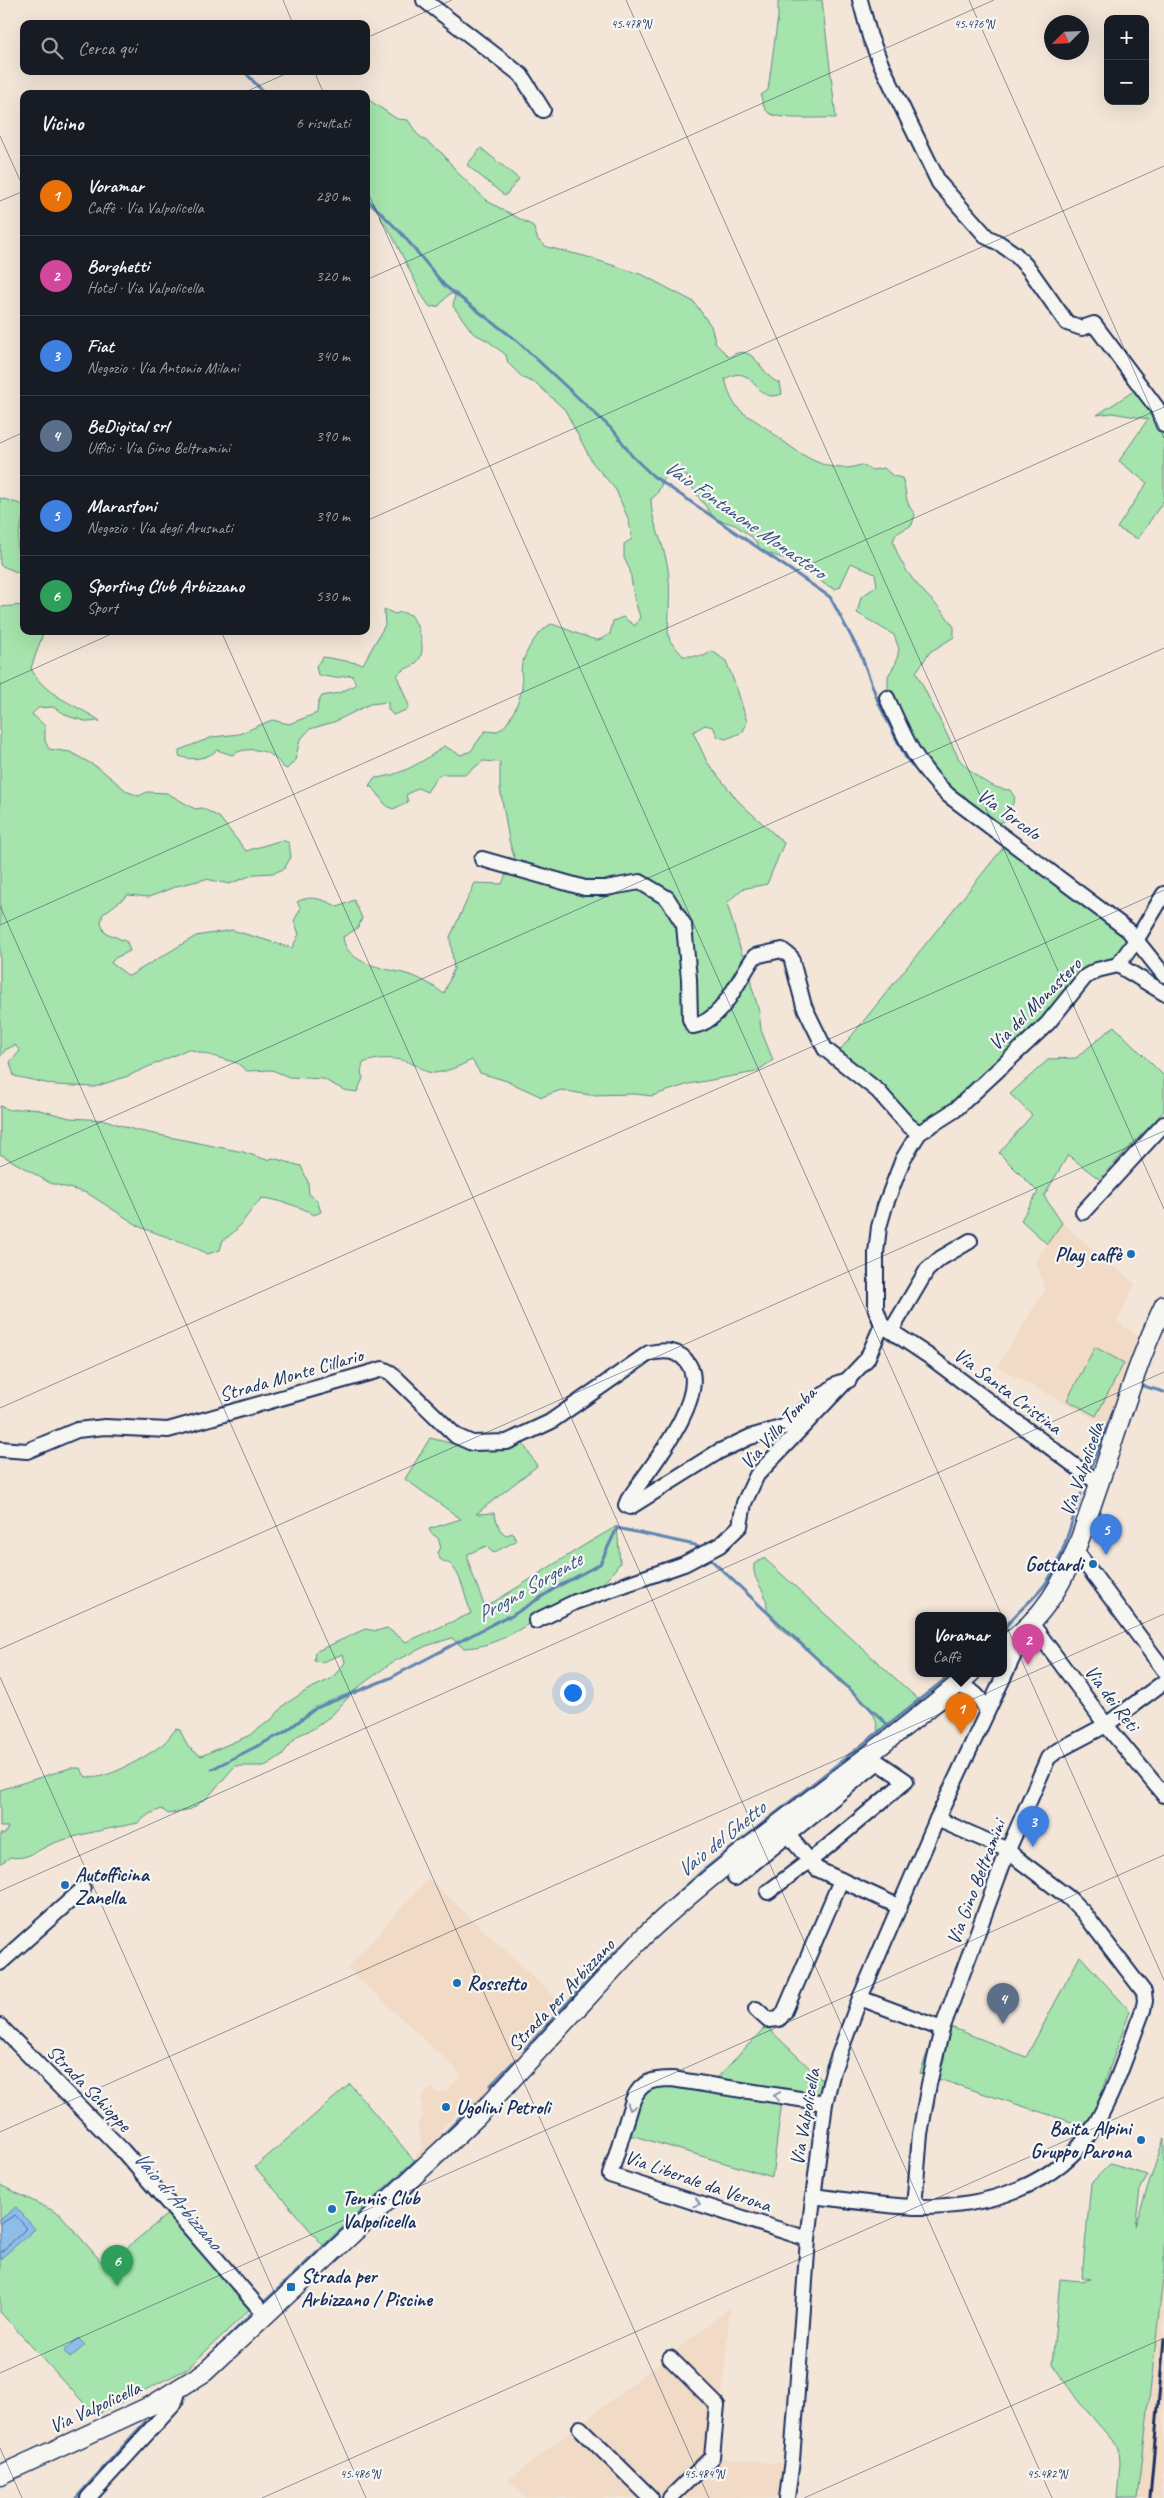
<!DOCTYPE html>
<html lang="it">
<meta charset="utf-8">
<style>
:root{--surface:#171b24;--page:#20242c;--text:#f1f3f6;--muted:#9ea1a6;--line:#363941;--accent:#0b8043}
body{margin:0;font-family:Caveat,sans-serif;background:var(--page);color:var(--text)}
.controls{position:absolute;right:15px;top:15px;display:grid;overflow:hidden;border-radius:10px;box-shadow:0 5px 20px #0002}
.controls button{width:45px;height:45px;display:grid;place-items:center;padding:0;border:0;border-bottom:1px solid var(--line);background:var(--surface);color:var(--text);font:25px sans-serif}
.compass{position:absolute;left:1044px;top:15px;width:45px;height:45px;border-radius:50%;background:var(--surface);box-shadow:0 5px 20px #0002;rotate:246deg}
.you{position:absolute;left:572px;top:1692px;width:18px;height:18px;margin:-12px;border:4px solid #fff;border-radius:50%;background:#1a73e8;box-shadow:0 0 0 8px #1a73e833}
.badge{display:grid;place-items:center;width:32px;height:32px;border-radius:50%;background:var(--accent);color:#fff;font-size:16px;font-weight:700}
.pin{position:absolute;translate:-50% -41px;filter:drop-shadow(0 1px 2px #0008)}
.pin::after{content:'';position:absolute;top:26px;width:18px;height:15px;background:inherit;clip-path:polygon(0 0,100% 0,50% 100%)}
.popup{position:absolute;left:915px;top:1612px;width:92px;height:65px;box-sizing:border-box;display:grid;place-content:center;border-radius:10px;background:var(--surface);filter:drop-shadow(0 1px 4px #0005);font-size:16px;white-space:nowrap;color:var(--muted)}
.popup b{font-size:19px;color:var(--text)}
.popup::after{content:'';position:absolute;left:50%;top:100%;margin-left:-10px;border:10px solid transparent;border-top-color:var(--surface)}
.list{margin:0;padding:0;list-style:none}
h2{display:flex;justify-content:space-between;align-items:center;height:65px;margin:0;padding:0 20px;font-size:21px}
h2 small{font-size:16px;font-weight:400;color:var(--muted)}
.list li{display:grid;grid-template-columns:32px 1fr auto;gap:15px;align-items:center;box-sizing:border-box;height:80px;padding:0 20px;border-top:1px solid var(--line)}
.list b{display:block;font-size:19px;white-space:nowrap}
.list p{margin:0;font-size:16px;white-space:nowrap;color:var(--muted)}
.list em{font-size:16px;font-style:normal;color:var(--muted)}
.icon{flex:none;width:28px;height:28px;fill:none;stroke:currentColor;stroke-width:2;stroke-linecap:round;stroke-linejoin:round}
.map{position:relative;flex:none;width:1164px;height:2498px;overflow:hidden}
.search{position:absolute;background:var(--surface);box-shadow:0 5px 20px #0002;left:20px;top:20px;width:350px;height:55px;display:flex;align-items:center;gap:12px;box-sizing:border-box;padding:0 18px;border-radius:10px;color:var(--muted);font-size:19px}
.panel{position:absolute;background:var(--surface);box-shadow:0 5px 20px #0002;left:20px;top:90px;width:350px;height:545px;border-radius:10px}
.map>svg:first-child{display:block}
.built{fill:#f1dbc6}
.green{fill:#a5e4ac;stroke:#608a85}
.water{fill:#8fbde9;stroke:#6184b1}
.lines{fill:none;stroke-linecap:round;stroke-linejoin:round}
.shore{stroke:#496896;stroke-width:1}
.stream{stroke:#6184b1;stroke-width:3}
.minor-casing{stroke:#1b2f5e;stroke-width:18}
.major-casing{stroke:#1b2f5e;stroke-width:21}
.minor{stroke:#f6f6f2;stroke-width:14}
.major{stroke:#f6f6f2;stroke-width:18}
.rail{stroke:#1b2f5e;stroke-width:3}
.oneway{stroke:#8892a8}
.ticks{fill:none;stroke:#1b2f5e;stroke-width:1;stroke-opacity:0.45}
.poi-dot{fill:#1f6fb2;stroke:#f6f6f2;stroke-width:2}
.labels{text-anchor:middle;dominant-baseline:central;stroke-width:4.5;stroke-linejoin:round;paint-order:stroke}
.street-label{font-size:20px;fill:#1b2f5e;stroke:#f6f6f2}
.poi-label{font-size:20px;font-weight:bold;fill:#1b2f5e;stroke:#f6f6f2;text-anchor:start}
.water-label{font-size:21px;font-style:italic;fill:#385281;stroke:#f6f6f2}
.ticks-label{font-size:12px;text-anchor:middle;fill:#1b2f5e;stroke:#f6f6f2;stroke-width:4.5;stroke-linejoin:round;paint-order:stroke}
</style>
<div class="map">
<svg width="1164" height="2498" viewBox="0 0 1164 2498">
<rect width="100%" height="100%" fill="#f3e6d8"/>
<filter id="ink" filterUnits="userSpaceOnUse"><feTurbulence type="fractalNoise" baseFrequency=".02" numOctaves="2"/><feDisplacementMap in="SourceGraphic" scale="10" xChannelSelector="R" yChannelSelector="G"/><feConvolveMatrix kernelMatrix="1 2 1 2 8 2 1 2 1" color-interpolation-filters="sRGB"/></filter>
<g filter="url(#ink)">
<!-- built -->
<g class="built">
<polygon points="1062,1223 1135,1284 1118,1321 1139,1338 1107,1426 997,1367 1045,1289 1036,1261"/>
<polygon points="428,1878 565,2006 484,2096 474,2106 467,2104 439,2131 445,2138 419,2164 416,2160 416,2154 422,2147 417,2123 423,2117 421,2098 432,2087 437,2093 447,2090 462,2075 347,1968"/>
<polygon points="1164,2269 1164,2468 1161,2498 1138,2498"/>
<polygon points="730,2308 717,2458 786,2464 782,2498 525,2498 508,2480"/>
</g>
<!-- green -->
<g class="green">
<path d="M778,0H822L836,118C819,117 783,121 769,113C763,109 762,101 761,95L768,90L778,16Z"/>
<path d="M366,98L397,119L408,120L417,134L443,154L457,172L487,201L533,226L538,240L547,247L584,256L643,275L694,302L711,326L716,344L729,357C756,339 761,379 780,383L782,394C753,406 756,360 725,379C728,389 730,399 737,407C744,415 754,419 762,425C790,446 824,478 861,465L872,470L884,468L893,476L902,478C908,493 903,501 915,514L912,525L896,534L893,541C906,584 932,594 954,627V637L930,652L916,672L959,759C972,774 990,789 1010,790L1015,798L1006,820L995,825C982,817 975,805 964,795H947L936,785L888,695V676L896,663L899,649L894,635L857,613L861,597L877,586L875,574L851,563L840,587L835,589L824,584L808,567L762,551L753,538L735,525L715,519L695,492L686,475L667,472L657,494L651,499C651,520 660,535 665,555C672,578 669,607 668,632L670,641L683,656H704L712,651L726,661L738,692L747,722L743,732L726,739L718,737L713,727L705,725L693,732L707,762L738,801L784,843L767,884L742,889L727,903L742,955H754L751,984L759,1011L761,1030L773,1060L756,1072L689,1084L652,1096L635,1094L590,1095L561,1090L542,1097L507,1081L480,1073L472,1060C460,1066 447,1072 434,1073C425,1073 420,1067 413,1064C399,1057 377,1057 363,1063L361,1073L363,1078L357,1092L344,1090L323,1079L289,1077L272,1070L247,1071L237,1063L188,1049L128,1076L94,1087L55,1085L14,1076L10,1062L20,1051L15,1045L5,1050L0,1057V607L24,605V631H44L31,668C42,695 78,705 100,721L89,722L70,717L53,707L38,708L32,714L45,726V741L49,749L70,752L99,768L128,792L139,796L147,792L167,793L195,809L202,808L219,817L246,851L282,840L289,843L291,857L284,869L273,873L255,874L229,884L206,879L177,886L149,897L128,895L103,914L101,922L104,932L127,942L130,951L115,958L111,963L129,976L196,936L232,930L292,948L299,934L294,921L301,908L297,902C311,894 325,900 338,907L354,900L362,918L358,928L343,937C346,966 388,968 410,975C422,979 434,986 444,994L454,968L450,937L475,883L502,884L507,872L509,857L515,860L509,840L500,788V762L483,761L466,774H443L437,777L427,792L418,788L406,795L408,802L393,809C379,804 380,790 369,786L374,778C398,777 425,761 444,746L461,755L471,751L485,731C489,731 494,732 497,731C509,728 520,699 522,688C523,679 519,670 523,661C529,645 537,633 551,624C560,626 594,641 598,640C602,639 606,636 610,634L613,621L623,617L635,626L640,617L634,598L630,570L624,558V544L632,539L629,521L616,490L592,462L565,410L537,384L523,378L508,363L506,355L488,341L473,333L453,306L455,294H449L439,306L430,307L423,297L391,233L381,219L380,210L366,204Z"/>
<polygon points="481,148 519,179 505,196 467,165"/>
<polygon points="1146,383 1164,408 1164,500 1138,539 1117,528 1147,483 1119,461 1148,419 1112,413 1097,415"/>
<path d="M0,498L24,505C24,521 18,534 17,550L24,557V575L0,565Z"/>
<path d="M384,609L395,614L401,612L411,615C418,625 429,652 416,663C409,669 402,668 397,676L409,706L406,710L393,715L388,709V702L370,704L334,722L310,729L300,740L295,760L287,769C281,767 280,762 275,758C264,748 244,747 232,755L217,750C208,759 191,761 179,756V750L213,737L239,734L272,720L289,724L317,713L318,703L322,696L339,693L356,685L352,675L335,678L318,675L316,666L323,657L363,664L385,625Z"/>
<path d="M1007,843L1131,941L1118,958L1087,976L1033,1038L923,1127C908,1123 889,1102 884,1087L837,1054Z"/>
<polygon points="1114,1026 1164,1076 1164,1111 1099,1179 1068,1155 1044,1196 1062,1223 1047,1244 1021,1220 1038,1192 999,1153 1032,1115 1010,1094 1049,1059 1076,1058"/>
<path d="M0,1106L10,1110L32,1108L70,1118L105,1120L135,1130L243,1152L267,1160L273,1158L301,1166L308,1182L309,1194L317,1200L321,1212L314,1215C304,1207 275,1199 262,1198C248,1211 240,1231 223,1240L220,1250L208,1254L190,1245L142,1228L87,1193L50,1183L0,1154Z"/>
<polygon points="1095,1347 1124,1363 1096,1416 1067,1400"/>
<path d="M514,1429L537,1466L476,1514L494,1513L500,1530L506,1535L513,1533L516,1541L493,1553L486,1546L468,1554C466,1562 480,1591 483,1603L487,1606C531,1580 572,1551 617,1526L620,1563C613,1572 606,1582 596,1588C583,1596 568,1601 554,1609C526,1624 497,1648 463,1648L452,1638L426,1646L391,1663L356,1689L332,1715L313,1729L297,1736L282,1755L270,1763L264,1766H235L208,1797L191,1809L168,1814L162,1809L149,1814L138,1823C112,1828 85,1833 60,1841C41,1846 30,1861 10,1857L0,1864V1834H5L8,1827H0V1790L70,1768H80L85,1776C102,1784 149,1755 163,1744C168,1740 172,1733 176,1729L180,1730L188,1747L201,1756L250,1735L272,1719L285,1704L309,1689L331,1679L345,1663L343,1654L322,1662L314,1661L315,1652L365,1629L376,1631L387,1628L406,1642L472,1613C464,1599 464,1581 453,1567C450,1562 444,1563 440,1559L437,1552L441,1548L438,1538L431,1533L429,1529L461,1519L405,1479L430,1438L466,1447L509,1439Z"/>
<path d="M764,1558L920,1701L878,1733C877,1729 877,1722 875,1718C867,1698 836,1686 826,1666L782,1630L767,1613C769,1588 752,1585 754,1564Z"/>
<polygon points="1080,1956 1130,2011 1103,2087 1107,2089 1087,2127 920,2073 935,2031 948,2035 951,2027 1026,2057"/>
<polygon points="766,2026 822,2080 818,2104 782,2102 772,2177 627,2134 649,2084 715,2080"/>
<polygon points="350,2084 418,2165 328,2251 255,2167"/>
<polygon points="1164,2138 1164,2269 1138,2498 1117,2498 1120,2463 1119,2448 1079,2402 1052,2364 1060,2279 1080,2281 1091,2279 1082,2277 1091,2183 1110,2164 1148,2175 1140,2190 1135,2226"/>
<polygon points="0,2185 60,2214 105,2266 170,2212 252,2307 187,2369 95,2415 0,2312"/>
</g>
<!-- water -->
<g class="water">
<polygon points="16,2207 35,2229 0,2259 0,2220"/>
<polygon points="78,2338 85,2345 70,2358 64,2351"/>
</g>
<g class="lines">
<!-- shore -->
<polyline class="shore" points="0,2224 15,2215 27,2228 0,2253"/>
<!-- stream -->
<g class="stream">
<polyline points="244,71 265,94"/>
<polyline points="366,198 402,234 445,286 516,340 615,432 632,456 653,476 830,597 861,655 879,704 906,758 931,787"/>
<polyline points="1143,1386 1164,1392"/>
<polyline points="1090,1469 1116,1405"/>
<polyline points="708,1557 888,1725"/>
<path d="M1004,1629C1015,1613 1031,1602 1043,1587C1062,1564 1071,1522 1081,1494"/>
<polyline points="212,1769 285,1732 316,1708 390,1678 506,1617 510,1617 557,1587 600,1564 617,1528 695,1545 702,1551"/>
<polyline points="643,1925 700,1873 953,1673"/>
<polyline points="525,2049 603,1964 637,1931"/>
<polyline points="490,2086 516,2059"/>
<polyline points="443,2135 472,2105"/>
<polyline points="262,2304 416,2160"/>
<polyline points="216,2349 255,2310"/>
<polyline points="76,2498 145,2422"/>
</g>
<!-- minor casing -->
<g class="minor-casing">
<g id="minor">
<polyline points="424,0 521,75 543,110"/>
<polyline points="860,0 870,37 881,64 939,183 987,237 999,243 1015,254 1029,269 1067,323 1082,328 1094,324 1157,408 1164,425"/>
<path d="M887,698C905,738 915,764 948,795L1128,930L1164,975"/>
<path d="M482,859L585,888H606L640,882L667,898L684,925L689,979L690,1019L693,1026C724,1021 738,978 755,956L782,950L791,957L804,1006L825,1049L878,1091L908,1125L919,1133"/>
<polyline points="1118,965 1137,939 1164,894"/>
<polyline points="1083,1212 1164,1124"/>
<polyline points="891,1331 927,1270 941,1258 970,1241"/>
<path d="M0,1449L27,1451L77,1430L105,1427L168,1430L383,1369L391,1373L456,1436L472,1443L507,1442L550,1422L649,1353C665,1350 680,1349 689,1365C709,1399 647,1471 628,1500L626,1505L630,1507L718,1452L750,1437L784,1427L838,1383L849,1380"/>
<polyline points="1099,1484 930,1357 882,1325 876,1309 876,1253 879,1227 885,1206 903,1159 919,1133 955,1110 1029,1041 1048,1023 1085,977 1097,970 1118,965 1164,993"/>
<polyline points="1076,1551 1164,1670"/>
<polyline points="536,1621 575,1602 684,1564 720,1545 740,1526 744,1503 757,1475 867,1359 882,1325"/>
<polyline points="1031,1623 1106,1725 1164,1795"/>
<path d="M956,1685C974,1690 980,1696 987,1712"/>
<polyline points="788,1835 817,1869 900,1907"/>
<polyline points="735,1878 878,1762 906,1781 821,1852 768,1892"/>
<polyline points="0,1963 83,1889"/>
<polyline points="860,1998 942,2029"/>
<polyline points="756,2009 768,2020 779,2019 784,2013 841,1880"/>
<polyline points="0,2026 123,2151 266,2316"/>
<path d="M813,2196C846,2200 881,2206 915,2207C984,2208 1057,2188 1095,2125C1116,2089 1128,2049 1143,2010L1145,2001L1144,1992L1083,1912L1069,1898L1015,1857L1008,1850L937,1819"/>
<polyline points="914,2207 920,2134 929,2084 942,2029 1008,1850 1048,1758 1057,1751 1106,1725 1164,1682"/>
<path d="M808,2239L610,2175L633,2100C641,2081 653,2079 672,2079L825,2103"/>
<polyline points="580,2428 651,2498"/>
<polyline points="88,2498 174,2404 177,2396 177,2391"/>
<polyline points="670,2498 712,2457 717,2405 670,2358"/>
<polyline points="787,2498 792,2460 808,2239 825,2103 833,2071 860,1998 937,1819 1019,1644 1020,1634"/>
</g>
</g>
<!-- major casing -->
<g class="major-casing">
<g id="major">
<path d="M1004,1645C1063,1606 1077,1546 1099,1484C1119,1424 1137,1362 1164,1305"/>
<path d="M0,2475L152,2405L205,2372L478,2116L645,1935C747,1840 865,1764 971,1673"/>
</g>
</g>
<!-- minor -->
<use href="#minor" class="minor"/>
<!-- major -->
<use href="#major" class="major"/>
<!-- rail -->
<polyline class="rail" points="1150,2498 1164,2339"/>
</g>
<!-- one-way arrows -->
<defs><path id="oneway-chevron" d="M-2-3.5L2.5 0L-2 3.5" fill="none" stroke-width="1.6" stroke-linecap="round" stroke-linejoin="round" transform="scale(1.25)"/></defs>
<g class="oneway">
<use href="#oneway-chevron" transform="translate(777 2096) rotate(-171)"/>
<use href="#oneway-chevron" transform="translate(631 2107) rotate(108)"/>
<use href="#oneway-chevron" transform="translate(697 2203) rotate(18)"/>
</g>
</g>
<!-- ticks -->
<path class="ticks" d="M283,0L293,24M626,0L1164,1209M969,0L1164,438M366,38L452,0M314,71L324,94M241,94L292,71M0,136L24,189M366,188L1164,1980M0,201L24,191M366,280L994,0M0,443L24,432M366,521L1164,166M221,631L1052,2498M0,684L118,631M0,906L709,2498M0,925L1164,407M0,1167L1164,648M0,1408L1164,890M0,1649L1164,1131M0,1677L366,2498M0,1891L1164,1372M0,2132L1164,1614M0,2373L1164,1855M0,2448L22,2498M262,2498L1164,2097M804,2498L1164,2338"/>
<!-- markers -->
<g class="poi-dot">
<circle cx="1131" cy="1254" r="5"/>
<circle cx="1093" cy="1564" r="5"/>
<circle cx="65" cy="1885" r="5"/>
<circle cx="457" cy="1983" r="5"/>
<circle cx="446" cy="2107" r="5"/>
<circle cx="1141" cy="2140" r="5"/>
<circle cx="332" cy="2209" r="5"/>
<rect x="286" y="2282" width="10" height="10" rx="2.5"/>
</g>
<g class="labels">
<!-- street labels -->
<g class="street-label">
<text transform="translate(1009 814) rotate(36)">Via Torcolo</text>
<text transform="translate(1035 1004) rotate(-45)">Via del Monastero</text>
<text transform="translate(291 1375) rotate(-16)">Strada Monte Cillario</text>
<text transform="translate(1008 1391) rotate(37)">Via Santa Cristina</text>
<text transform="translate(778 1428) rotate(-48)">Via Villa Tomba</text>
<text transform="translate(1082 1469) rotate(-71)">Via Valpolicella</text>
<text transform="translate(1112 1698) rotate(53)">Via dei Reti</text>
<text transform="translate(976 1882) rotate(-69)">Via Gino Beltramini</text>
<text transform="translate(561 1995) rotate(-47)">Strada per Arbizzano</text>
<text transform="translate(89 2088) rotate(46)">Strada Schioppe</text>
<text transform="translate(805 2117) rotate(-80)">Via Valpolicella</text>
<text transform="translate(698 2181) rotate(19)">Via Liberale da Verona</text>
<text transform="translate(95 2407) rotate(-25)">Via Valpolicella</text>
</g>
<!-- poi labels -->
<g class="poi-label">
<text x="1121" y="1254" text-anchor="end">Play caffè</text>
<text x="1083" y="1564" text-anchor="end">Gottardi</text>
<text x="75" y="1874">Autofficina<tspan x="75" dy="23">Zanella</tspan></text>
<text x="467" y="1983">Rossetto</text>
<text x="456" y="2107">Ugolini Petroli</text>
<text x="1131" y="2128" text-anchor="end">Baita Alpini<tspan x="1131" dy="23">Gruppo Parona</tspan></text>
<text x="342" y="2198">Tennis Club<tspan x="342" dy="23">Valpolicella</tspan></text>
<text x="301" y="2276">Strada per<tspan x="301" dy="23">Arbizzano / Piscine</tspan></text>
</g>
<!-- water labels -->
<g class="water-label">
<text transform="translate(745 519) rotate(35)">Vaio Fontanone Monastero</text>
<text transform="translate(529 1587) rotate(-30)">Progno Sorgente</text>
<text transform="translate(721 1839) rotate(-39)">Vaio del Ghetto</text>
<text transform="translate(178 2200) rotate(49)">Vaio di Arbizzano</text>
</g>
</g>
<g class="ticks-label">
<text x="631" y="28">45.478°N</text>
<text x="974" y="28">45.476°N</text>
<text x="360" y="2478">45.486°N</text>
<text x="704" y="2478">45.484°N</text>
<text x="1047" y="2478">45.482°N</text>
</g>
</svg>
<div class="controls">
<button>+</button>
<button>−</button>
</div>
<svg class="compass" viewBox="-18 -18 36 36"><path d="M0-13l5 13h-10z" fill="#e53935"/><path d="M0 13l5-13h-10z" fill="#9ea1a6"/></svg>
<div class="you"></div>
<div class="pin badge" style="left:961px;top:1734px;background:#e8710a">1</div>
<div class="popup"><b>Voramar</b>Caffè</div>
<div class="pin badge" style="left:1028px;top:1665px;background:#d1479c">2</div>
<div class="pin badge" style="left:1033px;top:1847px;background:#3f7fe0">3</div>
<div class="pin badge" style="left:1003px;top:2024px;background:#5c6f8a">4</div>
<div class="pin badge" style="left:1106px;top:1555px;background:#3f7fe0">5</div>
<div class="pin badge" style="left:117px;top:2286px;background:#2e9e5b">6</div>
<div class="search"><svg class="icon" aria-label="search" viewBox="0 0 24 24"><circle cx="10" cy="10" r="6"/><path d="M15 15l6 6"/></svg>Cerca qui</div>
<section class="panel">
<h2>Vicino<small>6 risultati</small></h2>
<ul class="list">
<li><span class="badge" style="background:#e8710a">1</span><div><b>Voramar</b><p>Caffè · Via Valpolicella</p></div><em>280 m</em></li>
<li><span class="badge" style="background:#d1479c">2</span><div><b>Borghetti</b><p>Hotel · Via Valpolicella</p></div><em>320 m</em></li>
<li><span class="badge" style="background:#3f7fe0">3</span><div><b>Fiat</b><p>Negozio · Via Antonio Milani</p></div><em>340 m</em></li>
<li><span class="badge" style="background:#5c6f8a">4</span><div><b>BeDigital srl</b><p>Uffici · Via Gino Beltramini</p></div><em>390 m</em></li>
<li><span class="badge" style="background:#3f7fe0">5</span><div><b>Marastoni</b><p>Negozio · Via degli Arusnati</p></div><em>390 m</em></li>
<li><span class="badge" style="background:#2e9e5b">6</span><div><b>Sporting Club Arbizzano</b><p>Sport</p></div><em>530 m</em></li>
</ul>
</section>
</div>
